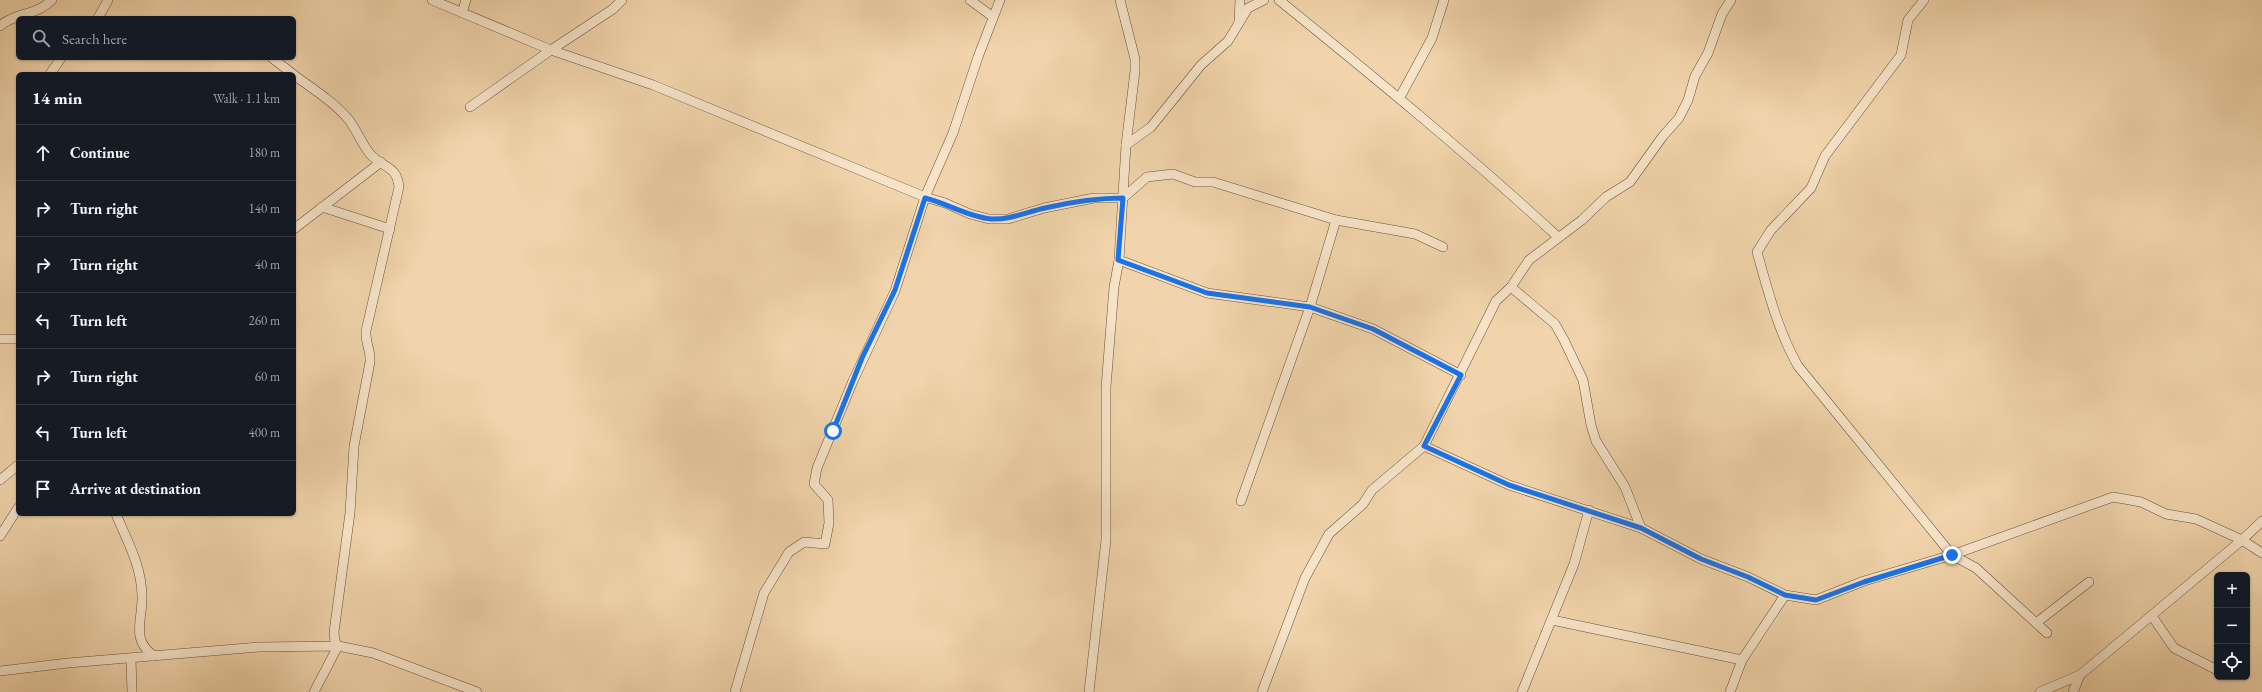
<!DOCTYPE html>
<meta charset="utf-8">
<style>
:root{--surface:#171b24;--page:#20242c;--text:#f1f3f6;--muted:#9ea1a6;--line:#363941}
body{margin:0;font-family:"EB Garamond",serif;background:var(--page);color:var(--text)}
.controls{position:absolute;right:12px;bottom:12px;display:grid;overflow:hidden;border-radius:6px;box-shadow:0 1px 3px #0004}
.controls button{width:36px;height:36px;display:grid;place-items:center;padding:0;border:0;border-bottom:1px solid var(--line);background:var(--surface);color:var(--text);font:20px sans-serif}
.stop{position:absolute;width:12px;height:12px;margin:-9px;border:3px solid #1a73e8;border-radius:50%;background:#fff}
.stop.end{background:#1a73e8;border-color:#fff;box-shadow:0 1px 4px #0008}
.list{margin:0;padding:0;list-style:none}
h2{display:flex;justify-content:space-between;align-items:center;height:52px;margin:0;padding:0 16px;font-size:17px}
h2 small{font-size:13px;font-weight:400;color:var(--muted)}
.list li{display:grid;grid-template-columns:26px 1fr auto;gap:12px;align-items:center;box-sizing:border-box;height:56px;padding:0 16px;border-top:1px solid var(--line)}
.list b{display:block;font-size:15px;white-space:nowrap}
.list em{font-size:13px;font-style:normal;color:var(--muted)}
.icon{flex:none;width:22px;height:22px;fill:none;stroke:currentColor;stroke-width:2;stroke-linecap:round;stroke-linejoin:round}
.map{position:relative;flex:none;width:2262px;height:692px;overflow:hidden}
.search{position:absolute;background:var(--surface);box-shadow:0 1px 3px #0004;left:16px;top:16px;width:280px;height:44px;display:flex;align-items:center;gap:10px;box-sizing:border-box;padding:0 14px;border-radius:6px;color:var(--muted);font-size:15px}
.panel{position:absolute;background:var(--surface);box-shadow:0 1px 3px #0004;left:16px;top:72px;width:280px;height:444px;border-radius:6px}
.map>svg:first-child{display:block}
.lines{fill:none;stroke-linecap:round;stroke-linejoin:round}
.minor-casing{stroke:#6a503b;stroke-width:10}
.minor{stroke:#f6e3c8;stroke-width:9}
.route{stroke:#1a73e8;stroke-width:5}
</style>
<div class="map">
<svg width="2262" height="692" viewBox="0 0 2262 692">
<rect width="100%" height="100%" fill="#f1d4ab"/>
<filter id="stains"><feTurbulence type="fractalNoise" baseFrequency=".005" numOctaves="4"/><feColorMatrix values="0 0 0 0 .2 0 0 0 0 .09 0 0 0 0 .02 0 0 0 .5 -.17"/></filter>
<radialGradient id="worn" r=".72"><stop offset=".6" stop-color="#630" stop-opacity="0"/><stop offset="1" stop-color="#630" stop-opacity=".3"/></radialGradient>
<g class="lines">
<!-- minor casing -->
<g class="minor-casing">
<g id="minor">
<polyline points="432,0 551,50 653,85 925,197 945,203 970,214 989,219 1008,219 1044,208 1094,198 1123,198 1147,177 1173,174 1195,182 1213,182 1336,220 1415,234 1443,247"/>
<polyline points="970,0 993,17"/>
<path d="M1279,0C1374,77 1468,154 1558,237"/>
<polyline points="1731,0 1722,14 1708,53 1695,76 1688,100 1679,118 1663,136 1630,182 1606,197 1582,220 1529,260 1511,287 1496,301 1424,446 1509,485 1641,528 1701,559 1748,577 1785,595 1816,600 1864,581 1952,555 2113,497 2141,502 2166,514 2196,519 2242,540 2262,553"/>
<path d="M1924,0L1908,20L1901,55L1825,156L1811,188L1771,230L1757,252C1768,291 1778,331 1798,366L1952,555L1976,568L2047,633"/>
<polyline points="462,13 466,0"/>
<polyline points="98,18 108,0"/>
<polyline points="1239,23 1240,0"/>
<path d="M0,26C16,12 36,16 52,0"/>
<polyline points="272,58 293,74"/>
<polyline points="50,74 61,58"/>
<path d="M294,75C313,89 334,102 349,120C357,131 362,144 370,154C382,168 397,165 399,187L366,331C365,342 371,351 370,362L354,446L350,513L334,632L335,642L338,646L314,692"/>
<polyline points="1400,97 1432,38 1444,0"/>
<polyline points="470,107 551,50 613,9 622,0"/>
<polyline points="1126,145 1151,127 1201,65 1228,41 1248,8 1264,0"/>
<polyline points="322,207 390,229"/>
<polyline points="294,229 381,162"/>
<polyline points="1119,260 1207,293 1310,307 1373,329 1461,375"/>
<polyline points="1511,287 1555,324 1564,340 1583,380 1591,425 1596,441 1625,487 1641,528"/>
<polyline points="0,339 18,339"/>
<polyline points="0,480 18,465"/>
<polyline points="1241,501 1310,307 1336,220"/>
<path d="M116,514C127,541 141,564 142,595C143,620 130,639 154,656"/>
<polyline points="0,536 18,508"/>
<polyline points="2152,616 2174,648 2217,670"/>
<polyline points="1552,620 1742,660"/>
<polyline points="2036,623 2089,582"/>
<polyline points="131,658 132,692"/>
<polyline points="0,671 68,663 259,647 338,646 373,653 477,692"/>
<polyline points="735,692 764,593 789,552 804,542 825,544 829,523 828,500 814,484 817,468 853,381 895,291 925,197 953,133 978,57 1000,0"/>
<polyline points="1089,692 1106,540 1106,387 1114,287 1119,260 1126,145 1135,71 1135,59 1120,0"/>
<polyline points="1262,692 1305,578 1329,534 1363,504 1372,490 1424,446"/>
<polyline points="1522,692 1574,564 1589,510"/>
<polyline points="1730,692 1742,660 1785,595"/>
<polyline points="2040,692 2080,675 2242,540 2262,521"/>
<polyline points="2073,692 2080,675"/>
</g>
</g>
<!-- minor -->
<use href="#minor" class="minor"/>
</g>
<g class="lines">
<!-- route -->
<path class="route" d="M833,431L862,358L895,290L925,198C946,203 969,217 991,219C1010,220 1026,212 1045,208C1071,202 1096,198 1123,198L1118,260L1207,293L1310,307L1373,329L1461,375L1424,446L1509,485L1641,528L1701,559L1748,577L1785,595L1816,600L1864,582L1952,555"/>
</g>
<rect width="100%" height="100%" filter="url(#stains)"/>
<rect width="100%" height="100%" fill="url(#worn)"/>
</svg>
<div class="controls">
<button>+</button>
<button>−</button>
<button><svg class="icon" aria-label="locate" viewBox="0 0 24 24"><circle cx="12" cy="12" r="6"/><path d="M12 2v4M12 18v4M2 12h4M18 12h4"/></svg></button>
</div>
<div class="stop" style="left:833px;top:431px"></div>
<div class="stop end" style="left:1952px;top:555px"></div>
<div class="search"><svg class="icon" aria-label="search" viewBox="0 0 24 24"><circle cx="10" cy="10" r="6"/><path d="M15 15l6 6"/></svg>Search here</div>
<section class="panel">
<h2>14 min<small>Walk · 1.1 km</small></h2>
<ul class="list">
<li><svg class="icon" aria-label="ahead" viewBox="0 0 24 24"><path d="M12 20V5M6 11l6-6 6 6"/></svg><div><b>Continue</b></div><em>180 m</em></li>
<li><svg class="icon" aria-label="right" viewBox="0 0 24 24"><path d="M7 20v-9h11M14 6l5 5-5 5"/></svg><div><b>Turn right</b></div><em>140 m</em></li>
<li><svg class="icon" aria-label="right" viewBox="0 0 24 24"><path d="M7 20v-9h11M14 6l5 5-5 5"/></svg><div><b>Turn right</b></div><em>40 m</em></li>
<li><svg class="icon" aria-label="left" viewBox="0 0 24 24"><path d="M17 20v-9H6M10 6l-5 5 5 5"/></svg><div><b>Turn left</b></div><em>260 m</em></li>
<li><svg class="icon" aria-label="right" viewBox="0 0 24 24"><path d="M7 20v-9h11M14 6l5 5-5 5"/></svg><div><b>Turn right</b></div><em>60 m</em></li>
<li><svg class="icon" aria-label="left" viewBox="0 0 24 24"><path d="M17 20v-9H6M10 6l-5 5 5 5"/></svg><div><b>Turn left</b></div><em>400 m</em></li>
<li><svg class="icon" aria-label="arrive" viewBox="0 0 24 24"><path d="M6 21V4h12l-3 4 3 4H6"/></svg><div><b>Arrive at destination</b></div></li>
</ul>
</section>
</div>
